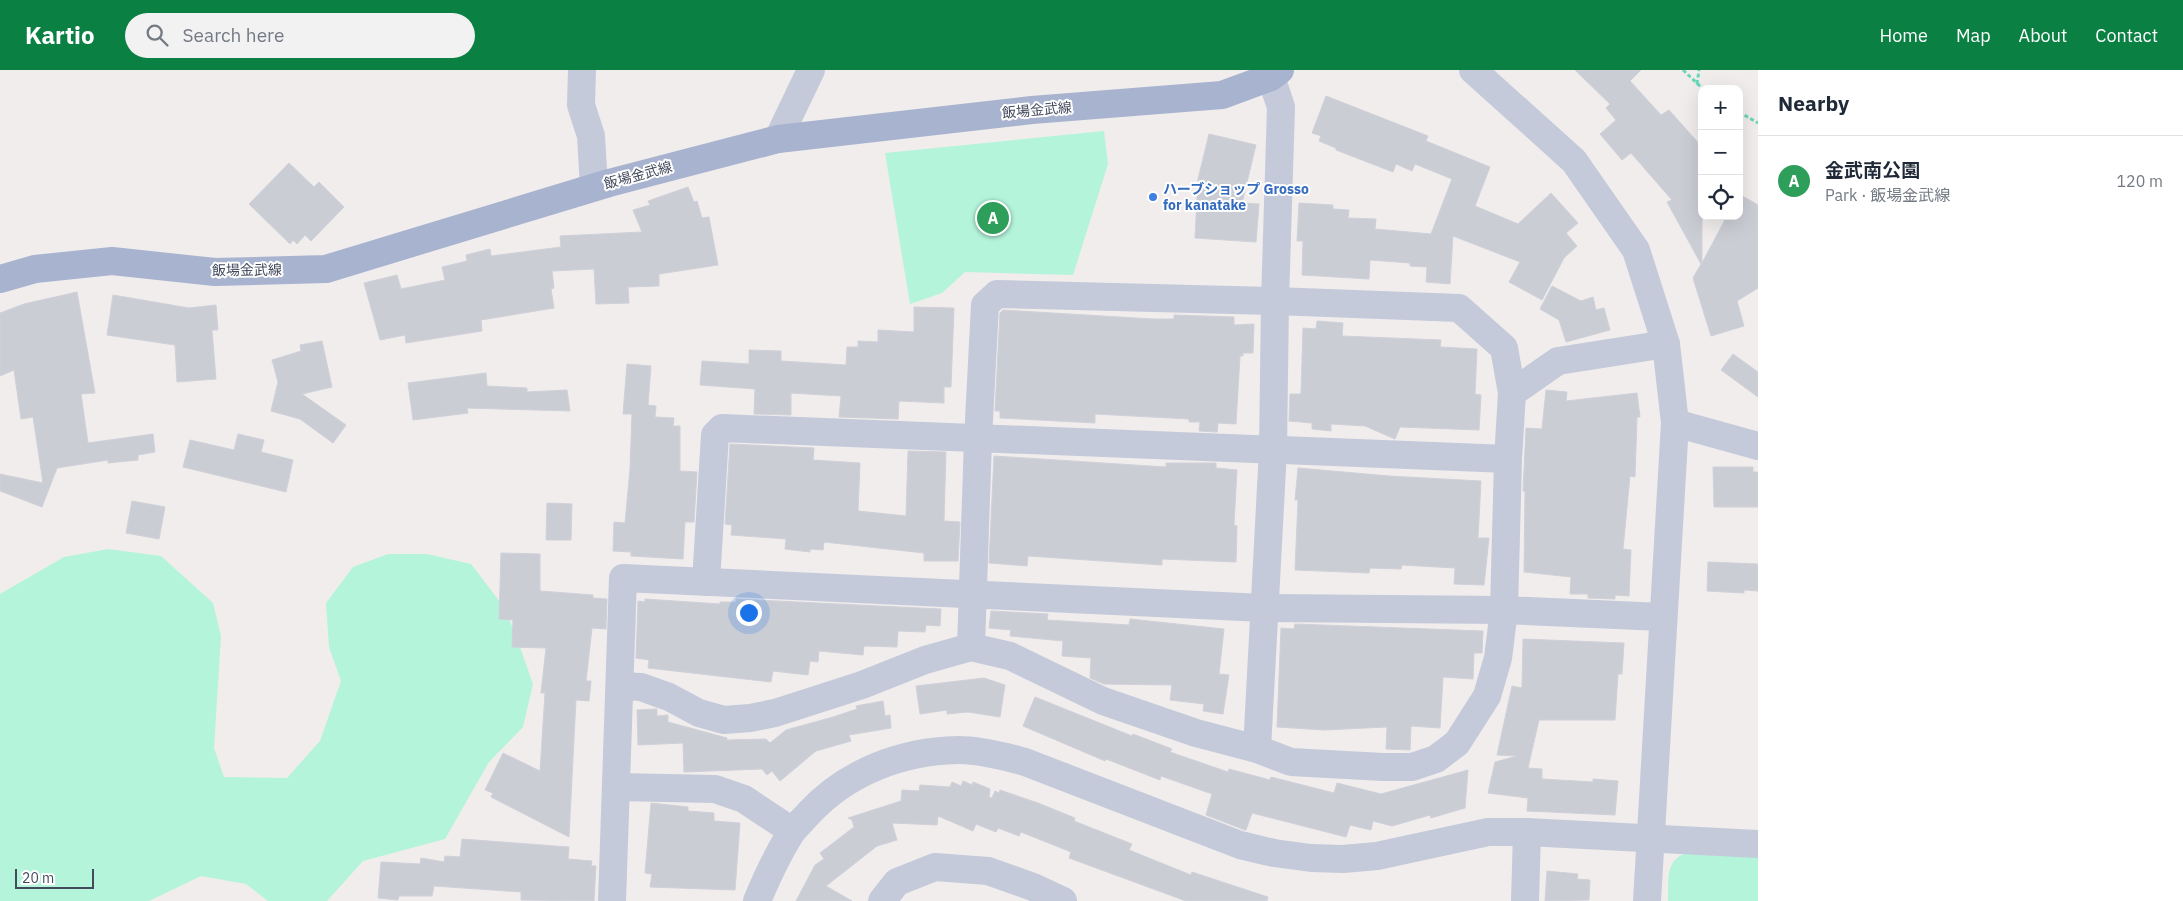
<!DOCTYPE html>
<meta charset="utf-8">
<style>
:root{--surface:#fff;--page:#f2f2f3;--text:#1f2937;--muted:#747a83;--line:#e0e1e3;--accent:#0b8043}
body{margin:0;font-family:"IBM Plex Sans","Noto Sans JP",sans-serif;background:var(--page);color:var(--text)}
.controls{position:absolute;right:15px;top:15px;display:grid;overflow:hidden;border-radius:10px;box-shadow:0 5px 20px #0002}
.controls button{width:45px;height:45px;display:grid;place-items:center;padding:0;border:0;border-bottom:1px solid var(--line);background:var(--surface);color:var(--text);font:25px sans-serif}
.scale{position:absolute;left:15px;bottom:12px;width:79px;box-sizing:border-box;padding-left:5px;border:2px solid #434a5c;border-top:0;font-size:14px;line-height:18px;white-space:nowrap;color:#434a5c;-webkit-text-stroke:4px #fff;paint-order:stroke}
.you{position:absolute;left:748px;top:542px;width:18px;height:18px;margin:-12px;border:4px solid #fff;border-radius:50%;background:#1a73e8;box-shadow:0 0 0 8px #1a73e833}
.badge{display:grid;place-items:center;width:32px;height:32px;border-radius:50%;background:var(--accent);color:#fff;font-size:16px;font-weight:700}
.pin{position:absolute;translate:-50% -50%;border:2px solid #fff;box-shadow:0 1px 5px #0006}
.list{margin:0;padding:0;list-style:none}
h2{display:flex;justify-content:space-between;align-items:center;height:65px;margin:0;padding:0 20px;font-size:21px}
h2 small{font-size:16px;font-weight:400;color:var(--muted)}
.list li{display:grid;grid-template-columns:32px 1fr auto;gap:15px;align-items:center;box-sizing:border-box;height:90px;padding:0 20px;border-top:1px solid var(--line)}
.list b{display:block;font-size:19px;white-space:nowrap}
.list p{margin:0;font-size:16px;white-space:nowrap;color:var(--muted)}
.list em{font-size:16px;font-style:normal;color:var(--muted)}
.icon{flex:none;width:28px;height:28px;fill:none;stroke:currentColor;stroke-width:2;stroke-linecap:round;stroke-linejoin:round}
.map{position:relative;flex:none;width:1758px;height:831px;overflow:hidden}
header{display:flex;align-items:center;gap:30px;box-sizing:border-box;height:70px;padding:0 25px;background:var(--accent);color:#fff}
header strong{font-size:24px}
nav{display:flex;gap:28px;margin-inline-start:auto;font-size:18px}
.search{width:350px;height:45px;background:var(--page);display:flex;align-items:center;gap:12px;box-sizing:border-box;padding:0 18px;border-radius:28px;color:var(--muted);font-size:19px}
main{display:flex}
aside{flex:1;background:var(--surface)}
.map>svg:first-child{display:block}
.green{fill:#b4f4db}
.building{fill:#cbcdd5;stroke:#d0d0d9}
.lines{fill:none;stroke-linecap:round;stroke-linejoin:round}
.path{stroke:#68d6b9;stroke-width:3;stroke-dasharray:4 2.5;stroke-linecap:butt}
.minor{stroke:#c4cad9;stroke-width:28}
.major{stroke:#a8b3d0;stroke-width:28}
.shop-dot{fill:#3f7fe0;stroke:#fff;stroke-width:2}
.labels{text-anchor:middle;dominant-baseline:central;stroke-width:4;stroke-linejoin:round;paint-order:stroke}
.street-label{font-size:14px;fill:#434a5c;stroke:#fff}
.shop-label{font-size:14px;font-weight:bold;fill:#366cbe;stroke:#fff;text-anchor:start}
</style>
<header>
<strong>Kartio</strong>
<div class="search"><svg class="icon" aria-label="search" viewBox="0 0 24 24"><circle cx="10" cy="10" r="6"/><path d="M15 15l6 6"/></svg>Search here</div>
<nav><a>Home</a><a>Map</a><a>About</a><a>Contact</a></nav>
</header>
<main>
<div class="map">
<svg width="1758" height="831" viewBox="0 0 1758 831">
<rect width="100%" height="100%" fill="#f0edec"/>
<!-- green -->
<g class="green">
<polygon points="1104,61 1108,94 1073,205 965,202 942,223 910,234 885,83"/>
<polygon points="108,479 161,486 213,533 221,566 214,678 224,707 287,708 320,671 341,611 329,577 326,533 353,497 388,484 427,484 471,494 500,532 514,560 533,614 523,657 489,692 445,769 363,791 327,831 268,831 246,814 201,806 149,831 0,831 0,524 64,487"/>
<path d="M1692,781L1758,786V831H1668C1669,807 1664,788 1692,781Z"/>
</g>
<!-- building -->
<g class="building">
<polygon points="1575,0 1641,0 1630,11 1661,45 1669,40 1702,77 1702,193 1727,146 1739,146 1739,124 1758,135 1758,218 1737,231 1744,256 1711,266 1693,208 1701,194 1667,132 1672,130 1631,83 1622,90 1600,64 1616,50 1606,38 1610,34"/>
<polygon points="1326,26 1428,66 1426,71 1490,97 1475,136 1518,154 1551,123 1578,153 1566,163 1577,176 1564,188 1542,230 1509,212 1520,192 1453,166 1450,214 1426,212 1427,197 1410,196 1410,193 1370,190 1369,209 1302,205 1303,171 1297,171 1299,133 1333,135 1333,139 1349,140 1348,148 1376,149 1375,159 1431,164 1452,109 1415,94 1412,101 1396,94 1393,102 1336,80 1336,78 1319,71 1321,66 1312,63"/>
<polygon points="1209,64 1256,75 1242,133 1259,134 1256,172 1195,168 1198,109"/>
<polygon points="289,93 314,117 319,112 344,137 311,171 305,165 297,174 293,170 290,174 249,134"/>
<polygon points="688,117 694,132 697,131 702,148 709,147 718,195 659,204 659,216 628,217 629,233 596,234 594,199 552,201 554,218 551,219 554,238 481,250 482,261 406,273 405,265 380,270 364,213 397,205 401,219 445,210 442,197 467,191 466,185 490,179 491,186 561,177 560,166 642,162 633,140 650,135 648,131"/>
<polygon points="1552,216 1581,231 1593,227 1596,240 1604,238 1610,260 1566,272 1559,250 1540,239"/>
<polygon points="77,222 95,323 81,324 88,373 153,364 155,382 138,385 138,390 108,393 108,390 57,398 42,437 0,421 0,404 43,413 33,347 21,349 14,300 0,306 0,243 24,234"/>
<polygon points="113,225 189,238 216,235 218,260 212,260 216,309 177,312 175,275 107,265"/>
<polygon points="914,237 954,238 951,317 944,317 944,333 899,331 898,349 839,347 841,326 791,323 791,345 754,344 755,319 700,315 702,291 749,294 749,280 781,281 781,291 846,295 847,277 858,277 858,271 878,272 878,260 914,262"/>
<polygon points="1003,240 1153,249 1174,249 1174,245 1234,247 1234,255 1254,254 1253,283 1243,283 1243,286 1240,286 1236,354 1218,353 1217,362 1199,361 1200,352 1189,352 1189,349 1095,344 1095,353 1000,348 1000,341 995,341 1000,243"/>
<polygon points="1317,251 1343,253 1342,266 1441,270 1440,277 1477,279 1475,324 1481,325 1479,360 1400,357 1395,369 1365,356 1331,354 1331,361 1312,359 1312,353 1289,351 1290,324 1301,324 1303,258 1316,259"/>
<polygon points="322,271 332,317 302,324 346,355 333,373 300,349 271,341 278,312 272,290 301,281 300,275"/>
<polygon points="1733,284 1758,302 1758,327 1721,300"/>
<polygon points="627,294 651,296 648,335 656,336 655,347 674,348 673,356 680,356 680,401 697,402 694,452 685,452 683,489 631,486 631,482 613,481 614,452 625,453 630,399 632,344 623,344"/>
<polygon points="486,303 487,316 527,318 527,322 567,320 570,341 467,338 468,343 413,350 408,313"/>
<polygon points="1546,320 1567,322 1566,331 1637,323 1640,347 1637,347 1635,407 1630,406 1623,479 1631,480 1629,526 1615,525 1615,529 1588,528 1588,524 1570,524 1571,507 1524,502 1525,421 1523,421 1526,358 1542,359"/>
<polygon points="238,364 264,370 261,382 293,390 286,422 183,397 190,370 234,380"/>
<polygon points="730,374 814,378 813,390 860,393 858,441 906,446 908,381 946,382 944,451 960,452 958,491 924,491 924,483 824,472 823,480 810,479 810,482 785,479 786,469 731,465 732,455 725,454"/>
<polygon points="994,386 1166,397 1166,393 1216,393 1216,398 1237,400 1234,455 1237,456 1236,492 1162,489 1162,495 1028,486 1027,496 989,493"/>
<polygon points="1713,397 1753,397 1753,402 1758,402 1758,437 1714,437"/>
<polygon points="1298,398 1389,406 1481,411 1478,468 1489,468 1484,515 1454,514 1455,498 1402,495 1401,499 1370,498 1369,503 1295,500 1298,430 1295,430"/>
<polygon points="132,431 165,437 159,469 126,463"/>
<polygon points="547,433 572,434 571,470 546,470"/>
<polygon points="501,483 540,484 540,521 593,525 593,528 607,529 606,559 592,558 586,611 591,611 589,631 576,630 569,767 491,727 493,723 485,720 503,683 540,701 545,623 541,623 546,578 512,577 513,550 499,549"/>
<polygon points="1708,492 1758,494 1758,521 1744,520 1744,523 1707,521"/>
<polygon points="645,529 720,534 720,532 736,532 736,529 941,539 940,556 926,555 925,562 898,561 897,577 864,576 863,585 819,581 818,592 810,591 808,605 773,601 771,612 648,598 649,590 636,588 638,531 645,532"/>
<polygon points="991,541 1048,544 1047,550 1129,555 1130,549 1224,559 1219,604 1229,605 1223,644 1203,641 1204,634 1170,630 1172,615 1104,614 1090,608 1091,588 1062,586 1063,571 1010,566 1011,560 989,558"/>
<polygon points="1295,554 1483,561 1482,583 1474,583 1473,609 1443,607 1440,658 1411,656 1410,680 1386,679 1387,657 1324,660 1277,657 1281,558 1294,559"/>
<polygon points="1523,569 1624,573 1622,604 1618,604 1615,650 1539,650 1528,698 1542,699 1542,709 1593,712 1593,709 1618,711 1615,745 1527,741 1528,728 1488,723 1495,692 1517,686 1497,685 1512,616 1522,618"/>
<polygon points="984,608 1005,615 1000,647 968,642 947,644 947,640 920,644 916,616"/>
<polygon points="1035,627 1132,666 1133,664 1172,679 1170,682 1228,702 1229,699 1270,710 1271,707 1334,723 1337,713 1381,724 1468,700 1465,738 1431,748 1430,745 1392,756 1373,751 1371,760 1350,755 1346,767 1252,743 1246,760 1245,760 1206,745 1212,724 1161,706 1160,710 1106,689 1105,691 1023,656"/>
<polygon points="883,631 885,646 890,645 891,658 849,665 851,671 816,681 780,711 772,701 767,705 762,699 684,702 683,673 638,675 637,640 657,639 657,646 668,645 668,652 727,668 727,670 766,669 770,673 786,660 833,647 857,639 856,636"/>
<polygon points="963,711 972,715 973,712 990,719 989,727 992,728 995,721 999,723 1000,720 1038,733 1075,748 1074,751 1132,774 1129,780 1191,805 1192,802 1268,827 1267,831 1186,831 1069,788 1071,782 1021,762 1019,766 998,758 996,762 976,754 973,761 938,746 937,755 892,753 897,770 877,776 826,816 852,831 796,831 815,795 824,789 820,783 854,757 852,750 848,748 901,731 902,720 919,721 920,715 950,717 952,712 961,716"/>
<polygon points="651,733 688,737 688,741 714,743 714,751 740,753 735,820 650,817 652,804 645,803"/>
<polygon points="462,769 569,777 568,789 592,791 591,796 596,796 594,831 521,830 521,822 434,816 432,826 399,826 398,830 378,828 381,792 420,794 421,788 444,792 445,786 460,787"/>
<polygon points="1547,801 1578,804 1577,809 1590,810 1589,830 1545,831"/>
</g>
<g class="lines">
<!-- path -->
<g class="path">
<polyline points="1683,0 1703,19"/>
<polyline points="1697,14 1699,0"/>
<polyline points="1739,42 1758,53"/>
</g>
<!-- minor -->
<g class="minor">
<polyline points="582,0 581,35 591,66 594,117"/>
<polyline points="1473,0 1574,91 1636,180 1666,274 1675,353 1647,831"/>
<polyline points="778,69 811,0"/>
<polyline points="1512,323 1558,291 1666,274"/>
<polyline points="1675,353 1758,376"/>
<polyline points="706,512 715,365 722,358 1508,389"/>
<polyline points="621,616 641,617 669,627 699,643 724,650 750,648 775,643 862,615 925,590 971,577 1010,586 1103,631 1196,663 1257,679 1291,692 1383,697 1412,697 1436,689 1457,673 1487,626 1498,588 1504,540 1508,389 1512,323 1504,278 1459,238 1275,231 997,224 985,235 978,369 971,577"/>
<polyline points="1257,679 1273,380 1275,231 1281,37 1271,7"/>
<polyline points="617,717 715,719 744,729 792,761"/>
<polyline points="612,831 623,508 1264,538 1504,540 1662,547"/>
<path d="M757,831C767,807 777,785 791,763C796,756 803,750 809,743C847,702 902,681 958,680C981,680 1004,686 1025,692L1240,775L1274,783L1311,788L1343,789L1377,786L1488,762H1527L1758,774"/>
<polyline points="882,831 897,812 935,797 988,801 1033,817 1063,831"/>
<polyline points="1525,831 1527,762"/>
</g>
<!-- major -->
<polyline class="major" points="0,209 35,199 112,191 215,202 326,199 609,113 778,69 1032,40 1222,25 1271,7 1280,0"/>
</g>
<!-- markers -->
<circle class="shop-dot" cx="1153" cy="127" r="5"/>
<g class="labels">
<!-- street labels -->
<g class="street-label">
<text transform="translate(1037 40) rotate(-5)">飯場金武線</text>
<text transform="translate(638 105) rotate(-15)">飯場金武線</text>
<text transform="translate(247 200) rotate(-1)">飯場金武線</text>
</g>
<!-- shop labels -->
<g class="shop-label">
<text x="1163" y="119">ハーブショップ Grosso<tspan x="1163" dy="16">for kanatake</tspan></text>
</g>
</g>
</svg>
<div class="controls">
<button>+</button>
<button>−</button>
<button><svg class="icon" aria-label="locate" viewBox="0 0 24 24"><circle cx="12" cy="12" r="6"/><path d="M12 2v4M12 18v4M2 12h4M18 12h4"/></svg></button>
</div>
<div class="scale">20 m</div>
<div class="you"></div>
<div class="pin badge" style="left:993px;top:148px;background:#2e9e5b">A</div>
</div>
<aside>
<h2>Nearby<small></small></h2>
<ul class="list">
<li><span class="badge" style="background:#2e9e5b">A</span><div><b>金武南公園</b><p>Park · 飯場金武線</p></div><em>120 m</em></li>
</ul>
</aside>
</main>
